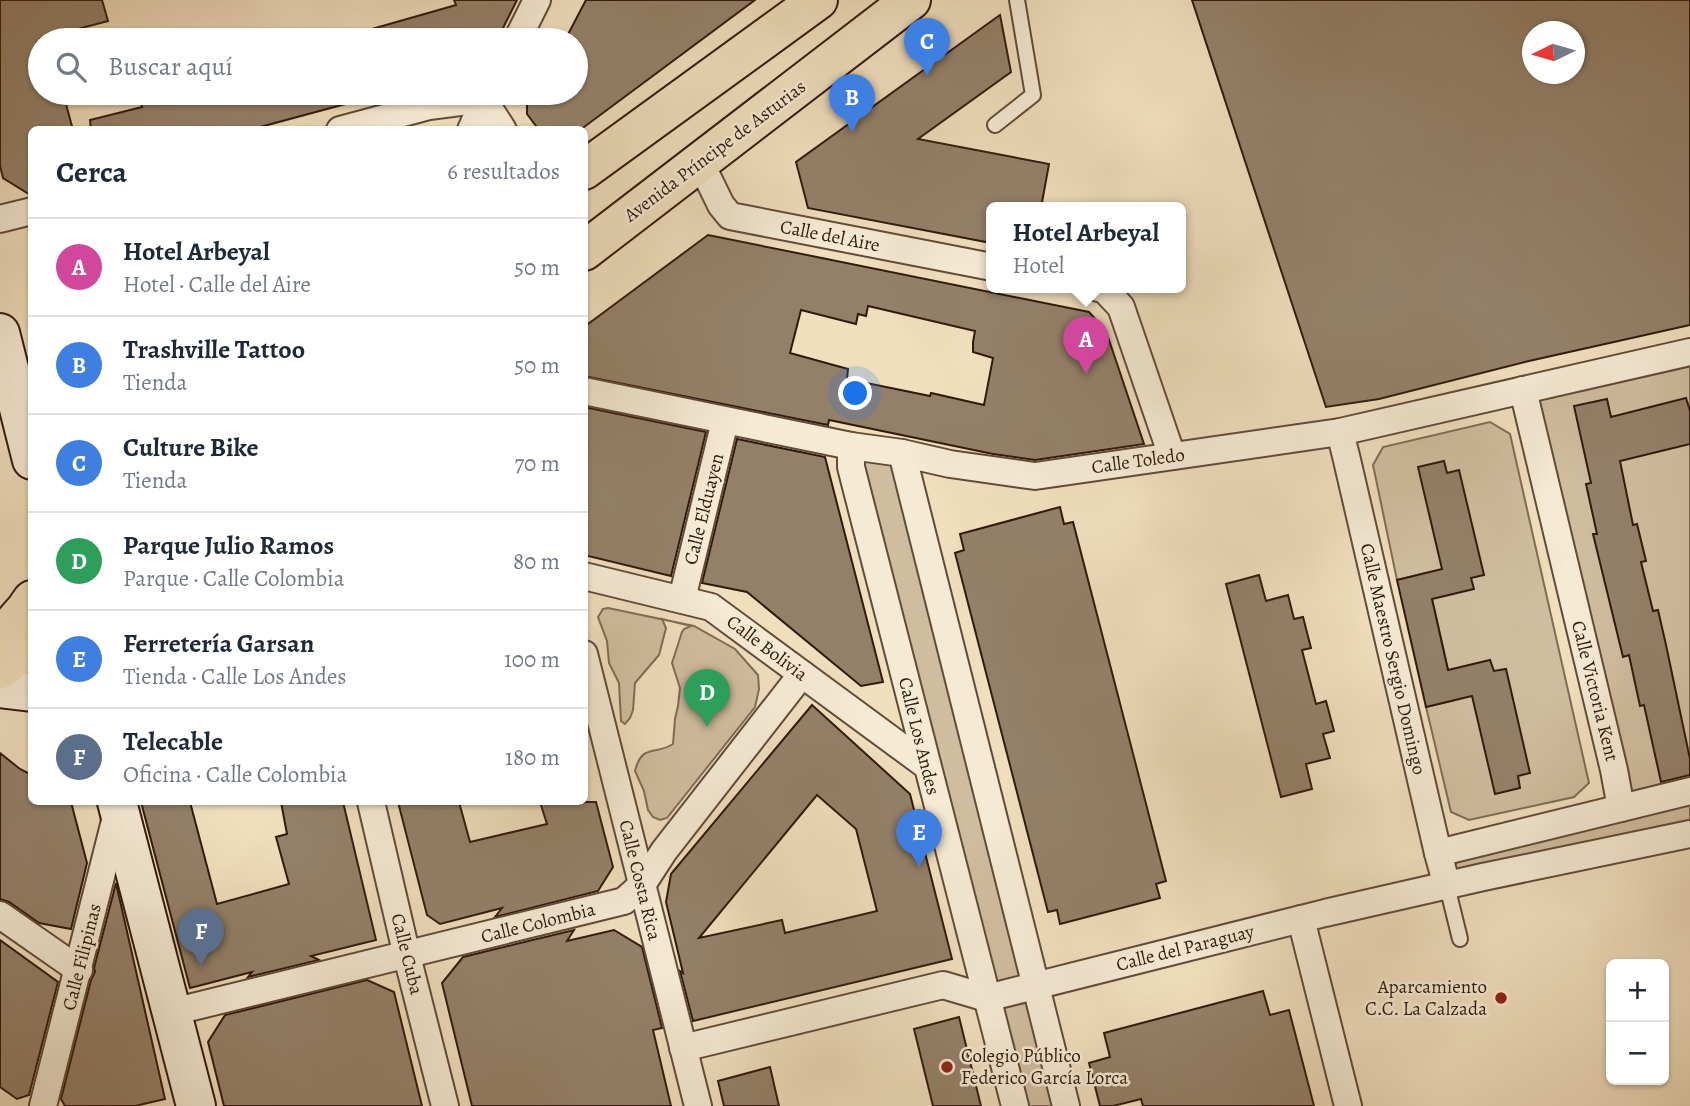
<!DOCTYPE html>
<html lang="es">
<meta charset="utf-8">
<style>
:root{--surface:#fff;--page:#f6f6f7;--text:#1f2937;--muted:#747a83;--line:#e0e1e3;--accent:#8f2418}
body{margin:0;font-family:Alegreya,serif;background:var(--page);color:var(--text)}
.controls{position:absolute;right:21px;bottom:21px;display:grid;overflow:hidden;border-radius:10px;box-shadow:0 2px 5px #0004}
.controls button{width:63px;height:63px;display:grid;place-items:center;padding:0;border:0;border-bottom:2px solid var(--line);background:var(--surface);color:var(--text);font:35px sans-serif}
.compass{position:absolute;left:1522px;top:21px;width:63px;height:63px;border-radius:50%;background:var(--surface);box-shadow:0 2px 5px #0004;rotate:265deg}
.you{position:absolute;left:856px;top:394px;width:24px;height:24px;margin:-18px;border:5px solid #fff;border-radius:50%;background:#1a73e8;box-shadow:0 0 0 10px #1a73e833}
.badge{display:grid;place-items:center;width:46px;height:46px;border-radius:50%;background:var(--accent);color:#fff;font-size:23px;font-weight:700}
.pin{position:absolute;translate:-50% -58px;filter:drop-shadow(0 2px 4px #0008)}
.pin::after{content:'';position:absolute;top:37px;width:24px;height:21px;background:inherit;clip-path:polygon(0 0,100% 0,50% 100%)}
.popup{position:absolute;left:986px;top:202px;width:200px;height:91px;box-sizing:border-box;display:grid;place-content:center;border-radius:10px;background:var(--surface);filter:drop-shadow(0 2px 5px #0005);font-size:23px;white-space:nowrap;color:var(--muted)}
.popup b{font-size:26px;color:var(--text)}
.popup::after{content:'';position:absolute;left:50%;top:100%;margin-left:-14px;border:14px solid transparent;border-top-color:var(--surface)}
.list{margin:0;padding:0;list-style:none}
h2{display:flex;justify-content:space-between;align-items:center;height:91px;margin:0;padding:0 28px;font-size:30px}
h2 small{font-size:23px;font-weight:400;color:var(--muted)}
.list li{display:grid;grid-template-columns:46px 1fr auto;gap:21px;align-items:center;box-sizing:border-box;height:98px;padding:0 28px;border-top:2px solid var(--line)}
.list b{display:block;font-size:26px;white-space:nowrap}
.list p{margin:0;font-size:23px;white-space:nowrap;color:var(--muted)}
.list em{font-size:23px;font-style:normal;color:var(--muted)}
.icon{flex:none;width:38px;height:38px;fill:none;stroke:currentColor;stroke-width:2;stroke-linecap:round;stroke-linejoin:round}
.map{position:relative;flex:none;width:1690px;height:1106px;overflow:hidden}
.search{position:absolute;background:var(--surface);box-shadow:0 2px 5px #0004;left:28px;top:28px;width:560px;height:77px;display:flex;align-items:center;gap:18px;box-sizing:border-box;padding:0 24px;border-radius:38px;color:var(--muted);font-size:26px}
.panel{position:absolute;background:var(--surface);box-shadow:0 2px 5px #0004;left:28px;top:126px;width:560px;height:679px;border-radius:10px}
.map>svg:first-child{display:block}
.green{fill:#d0bd9f;stroke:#806c56;stroke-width:2}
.building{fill:#948069;stroke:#311a0d;stroke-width:2;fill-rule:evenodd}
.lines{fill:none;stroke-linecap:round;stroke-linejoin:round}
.lane-casing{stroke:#614b39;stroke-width:18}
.street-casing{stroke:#614b39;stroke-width:30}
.secondary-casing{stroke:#311a0d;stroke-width:42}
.highway-casing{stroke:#311a0d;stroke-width:42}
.lane{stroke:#f5ead4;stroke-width:14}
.street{stroke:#f5ead4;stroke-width:26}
.secondary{stroke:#f5ead4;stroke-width:38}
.highway{stroke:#f0debd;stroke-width:38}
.poi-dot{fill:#8f2418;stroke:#f5ead4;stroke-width:2.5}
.labels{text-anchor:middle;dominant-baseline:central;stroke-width:5;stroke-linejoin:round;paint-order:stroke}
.street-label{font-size:19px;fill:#311a0d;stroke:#f5ead4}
.poi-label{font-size:19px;fill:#311a0d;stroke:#f5ead4;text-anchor:end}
</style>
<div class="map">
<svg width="1690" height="1106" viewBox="0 0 1690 1106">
<rect width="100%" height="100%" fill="#f0debd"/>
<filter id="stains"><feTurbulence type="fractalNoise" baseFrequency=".00286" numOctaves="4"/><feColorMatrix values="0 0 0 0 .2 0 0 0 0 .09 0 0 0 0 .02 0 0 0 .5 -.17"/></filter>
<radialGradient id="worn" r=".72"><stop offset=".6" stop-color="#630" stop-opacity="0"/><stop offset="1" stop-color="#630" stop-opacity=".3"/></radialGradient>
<!-- green -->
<g class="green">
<polygon points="1690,352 1690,834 1447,886 1438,853 1621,807 1523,390"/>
<polygon points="1490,422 1510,434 1589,783 1574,797 1469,820 1451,812 1426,707 1455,700 1426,573 1397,580 1373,465 1383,447"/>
<polygon points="851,446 902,453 1066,1106 1015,1106"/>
<path d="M608,608L694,626L735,649L758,675L759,689L755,707L667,818L660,820L653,817L648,810L644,791L635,771C642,743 655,756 673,744L675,719L678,706L680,688L672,663L682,632L684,629L691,626L662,619L666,628L659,655L635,683L633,710L630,718L625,724L621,721L619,683L609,663L607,641L598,617L603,609Z"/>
</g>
<!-- building -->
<g class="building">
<polygon points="0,0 102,0 108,21 40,39 40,93 63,93 73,130 32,130 32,196 3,178 0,166"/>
<polygon points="454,0 517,0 497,40 360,40 358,33 456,5"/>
<polygon points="586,0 755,0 580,130 539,130 527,114 527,105 534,93 576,93 576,40 565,40"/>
<path d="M1192,0H1690V325L1529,361L1379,399L1326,407ZM1532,32H1574V74H1532Z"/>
<polygon points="1000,15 1011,72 918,139 1049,164 1041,208 991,208 991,243 808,208 796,162"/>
<polygon points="138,93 352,93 353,102 249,130 91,130 90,120 142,107"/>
<path d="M708,235L1089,312L1106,331L1144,444L1035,460L993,454L829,420L828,425L584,376V327ZM868,306L975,331L973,342V352L993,358L984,405L931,393L930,396L847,379L848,369L790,353L801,310L856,324L858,314L866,316Z"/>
<polygon points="1686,398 1690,411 1690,444 1620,461 1633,525 1637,524 1646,561 1641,562 1653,611 1658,610 1666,645 1690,759 1690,775 1661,782 1644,705 1640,706 1629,655 1623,657 1593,534 1597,534 1586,484 1591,483 1574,406 1607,399 1611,417"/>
<polygon points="584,407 706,432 671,576 584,555"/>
<polygon points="737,439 825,457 883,682 861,686 747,592 702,583"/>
<polygon points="1444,461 1447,473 1459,470 1484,575 1471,578 1474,589 1432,599 1448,670 1490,660 1494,671 1506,669 1530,773 1518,776 1520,788 1495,794 1472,696 1426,707 1397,580 1442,569 1418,467"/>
<polygon points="1060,507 1064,524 1073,522 1166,881 1156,884 1160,898 1060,924 1057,910 1048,912 955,553 964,550 960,534"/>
<polygon points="1259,575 1266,601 1288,595 1294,619 1303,617 1311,648 1302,650 1316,704 1326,701 1334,731 1323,734 1330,758 1306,764 1312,789 1281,797 1226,584"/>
<path d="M812,705L910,794L952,959L693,1021L680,971L683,973L666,902L671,874ZM817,795L856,829L877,911L785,933L782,920L699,938Z"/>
<polygon points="0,753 20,769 32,775 32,802 71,802 87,863 71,929 39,923 9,902 0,899"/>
<polygon points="141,802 190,802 217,904 289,884 276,837 287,834 281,802 343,802 376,940 311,956 319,960 248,977 252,972 190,988"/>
<polygon points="398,802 459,802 470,842 547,824 540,802 596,802 613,867 598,891 495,917 502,908 440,924 427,915"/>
<polygon points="116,883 165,1099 135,1106 65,1106 61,1099 91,980 95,972 94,968"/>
<polygon points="574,930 567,941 614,930 642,947 662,1028 653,1030 671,1106 472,1106 442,983 463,957"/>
<polygon points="0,940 58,982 29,1095 17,1099 0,1087"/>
<polygon points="367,980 394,992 422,1106 224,1106 208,1042 225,1015"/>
<polygon points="1263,991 1270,1015 1289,1010 1314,1106 1143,1106 1141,1099 1113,1106 1100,1106 1089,1063 1110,1057 1104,1033"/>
<polygon points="959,1017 981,1106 933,1106 914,1029"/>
<polygon points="770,1067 779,1106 724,1106 718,1081"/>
</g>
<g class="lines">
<!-- lane casing -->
<g class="lane-casing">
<g id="lane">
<polyline points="995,125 1033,95 1017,0"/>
<polyline points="1447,886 1460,939"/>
</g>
</g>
<!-- street casing -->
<g class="street-casing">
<g id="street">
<polyline points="517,40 537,0"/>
<polyline points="483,99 503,130"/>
<polyline points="340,130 429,106 483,99"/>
<polyline points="471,130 487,93"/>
<polyline points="700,162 721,205 730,216 992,267"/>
<polyline points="0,219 32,211"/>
<polyline points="1098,288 1104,289 1121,307 1172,456"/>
<polyline points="1523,390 1614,770 1621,808"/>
<polyline points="584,391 851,446 902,453 950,464 1035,476 1340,432 1690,352"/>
<polyline points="1340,432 1347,460 1438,853 1447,886"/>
<polyline points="851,446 851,467 1015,1106"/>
<polyline points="902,453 1066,1106"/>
<polyline points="584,576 711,607 927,766"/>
<polyline points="682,599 725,421"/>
<polyline points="584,654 698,1106"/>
<polyline points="371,802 407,956 445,1106"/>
<polyline points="1438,853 1690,791"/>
<polyline points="0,915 79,970"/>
<polyline points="1301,919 1348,1106"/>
<polyline points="172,1012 624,901 642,885 664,851 802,674"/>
<polyline points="683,1048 943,985 987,998 1325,913 1483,877 1690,834"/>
<polyline points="43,1106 117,813"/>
</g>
</g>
<!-- secondary casing -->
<g class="secondary-casing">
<g id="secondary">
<polyline points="0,333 32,460"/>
<polyline points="0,688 32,692"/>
<polyline points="117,802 196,1106"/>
</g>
</g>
<!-- highway casing -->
<g class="highway-casing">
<g id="highway">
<polyline points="584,170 818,0"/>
<polyline points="584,251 911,0"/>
<polyline points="0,638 25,610 32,600"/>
<polyline points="0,669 32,645"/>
</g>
</g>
<!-- lane -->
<use href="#lane" class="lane"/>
<!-- street -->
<use href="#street" class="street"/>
<!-- secondary -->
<use href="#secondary" class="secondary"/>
<!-- highway -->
<use href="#highway" class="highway"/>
</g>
<!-- markers -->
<g class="poi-dot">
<circle cx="1501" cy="998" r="7"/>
<circle cx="947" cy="1067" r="7"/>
</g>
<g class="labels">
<!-- street labels -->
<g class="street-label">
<text transform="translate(715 151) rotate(-37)">Avenida Príncipe de Asturias</text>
<text transform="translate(830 236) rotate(11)">Calle del Aire</text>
<text transform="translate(1138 461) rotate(-8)">Calle Toledo</text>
<text transform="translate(704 509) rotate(-76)">Calle Elduayen</text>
<text transform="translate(767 648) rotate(37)">Calle Bolivia</text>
<text transform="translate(1393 659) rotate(77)">Calle Maestro Sergio Domingo</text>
<text transform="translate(1595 691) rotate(76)">Calle Victoria Kent</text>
<text transform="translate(919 736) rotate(76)">Calle Los Andes</text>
<text transform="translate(640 880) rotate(76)">Calle Costa Rica</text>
<text transform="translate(538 923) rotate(-14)">Calle Colombia</text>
<text transform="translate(1185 948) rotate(-14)">Calle del Paraguay</text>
<text transform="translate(407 954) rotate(76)">Calle Cuba</text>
<text transform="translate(82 957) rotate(-76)">Calle Filipinas</text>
</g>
<!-- poi labels -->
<g class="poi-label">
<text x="1487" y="987">Aparcamiento<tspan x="1487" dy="22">C.C. La Calzada</tspan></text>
<text x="961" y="1056" text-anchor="start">Colegio Público<tspan x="961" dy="22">Federico García Lorca</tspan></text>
</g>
</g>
<rect width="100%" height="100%" filter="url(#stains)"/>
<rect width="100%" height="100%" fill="url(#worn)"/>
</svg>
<div class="controls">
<button>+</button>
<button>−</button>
</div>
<svg class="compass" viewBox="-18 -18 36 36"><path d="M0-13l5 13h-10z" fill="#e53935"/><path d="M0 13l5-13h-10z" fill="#747a83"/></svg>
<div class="you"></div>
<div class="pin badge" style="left:1086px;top:374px;background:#d1479c">A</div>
<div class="popup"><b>Hotel Arbeyal</b>Hotel</div>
<div class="pin badge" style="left:852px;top:132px;background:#3f7fe0">B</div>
<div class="pin badge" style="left:927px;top:76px;background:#3f7fe0">C</div>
<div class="pin badge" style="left:707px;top:727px;background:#2e9e5b">D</div>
<div class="pin badge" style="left:919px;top:867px;background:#3f7fe0">E</div>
<div class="pin badge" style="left:201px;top:966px;background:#5c6f8a">F</div>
<div class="search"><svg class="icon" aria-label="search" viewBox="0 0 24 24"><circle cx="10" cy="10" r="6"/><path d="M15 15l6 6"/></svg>Buscar aquí</div>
<section class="panel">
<h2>Cerca<small>6 resultados</small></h2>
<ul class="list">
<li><span class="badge" style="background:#d1479c">A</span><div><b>Hotel Arbeyal</b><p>Hotel · Calle del Aire</p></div><em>50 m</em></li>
<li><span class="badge" style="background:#3f7fe0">B</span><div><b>Trashville Tattoo</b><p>Tienda</p></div><em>50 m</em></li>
<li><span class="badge" style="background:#3f7fe0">C</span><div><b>Culture Bike</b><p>Tienda</p></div><em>70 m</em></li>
<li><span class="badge" style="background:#2e9e5b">D</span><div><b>Parque Julio Ramos</b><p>Parque · Calle Colombia</p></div><em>80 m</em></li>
<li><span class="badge" style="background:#3f7fe0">E</span><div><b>Ferretería Garsan</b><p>Tienda · Calle Los Andes</p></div><em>100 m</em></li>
<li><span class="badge" style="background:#5c6f8a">F</span><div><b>Telecable</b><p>Oficina · Calle Colombia</p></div><em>180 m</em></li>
</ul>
</section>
</div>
